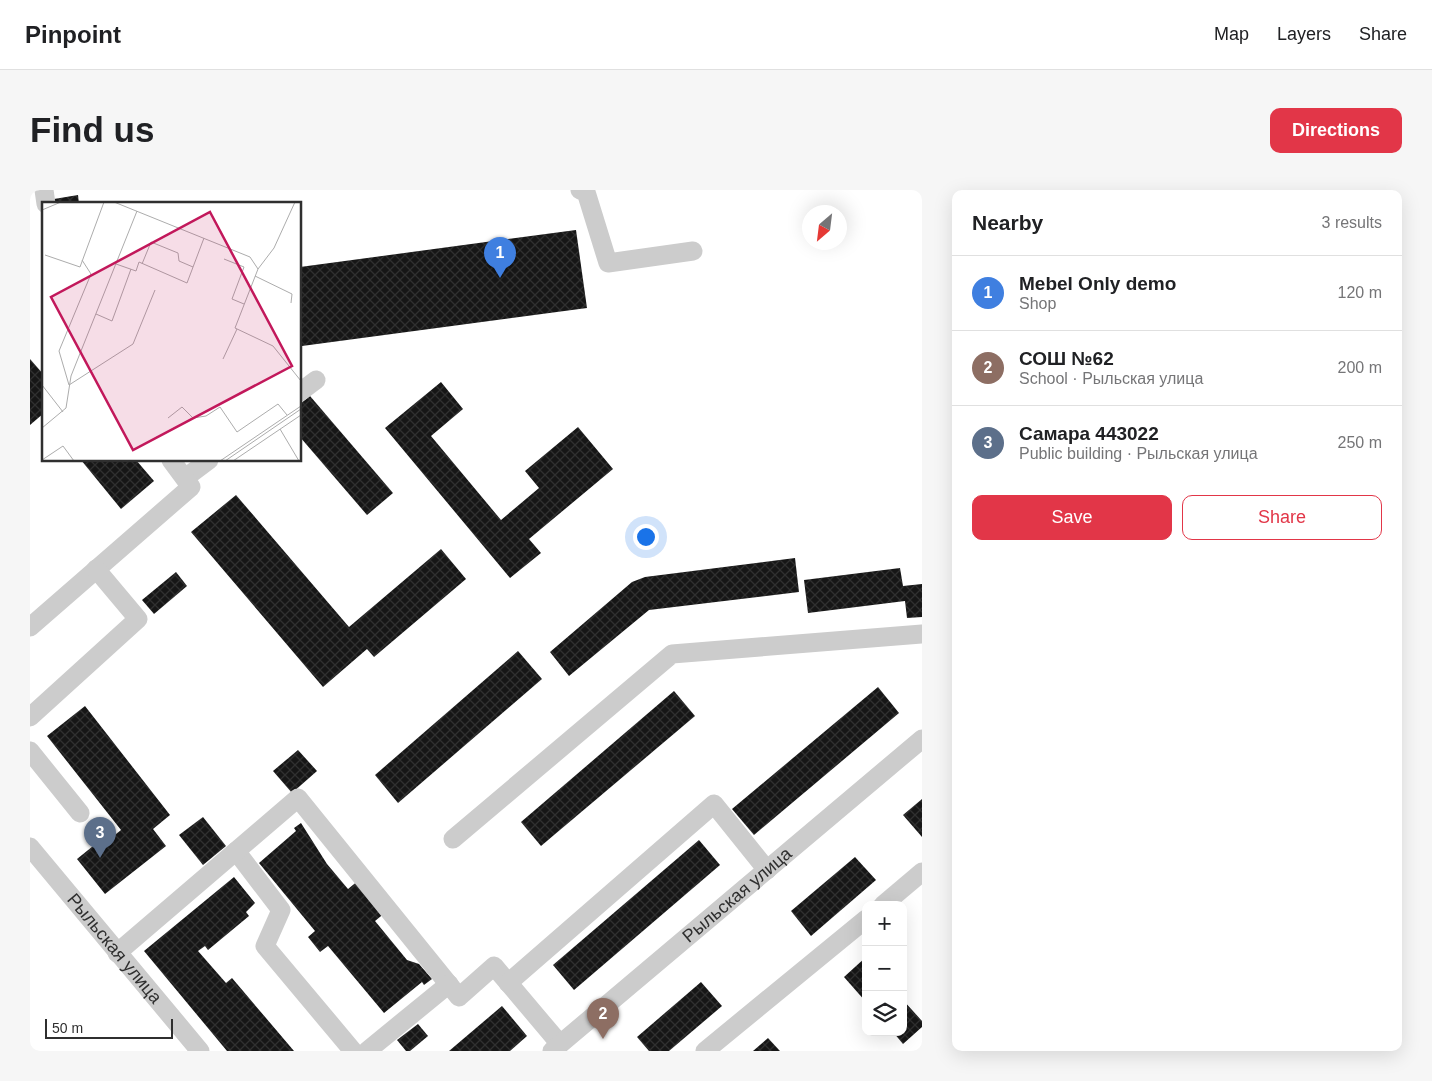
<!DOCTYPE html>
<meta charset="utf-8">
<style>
:root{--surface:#fff;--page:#f6f6f6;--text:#202124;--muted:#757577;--line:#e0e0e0;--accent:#e23648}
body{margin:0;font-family:Helvetica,sans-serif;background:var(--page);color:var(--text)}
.controls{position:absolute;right:15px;bottom:15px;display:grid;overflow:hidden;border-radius:10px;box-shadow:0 5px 20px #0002}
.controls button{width:45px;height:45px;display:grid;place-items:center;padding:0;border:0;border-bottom:1px solid var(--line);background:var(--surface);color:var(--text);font:25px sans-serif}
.compass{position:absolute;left:772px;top:15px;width:45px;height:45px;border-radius:50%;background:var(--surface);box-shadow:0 5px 20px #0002;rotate:208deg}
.scale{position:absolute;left:15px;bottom:12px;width:128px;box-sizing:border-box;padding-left:5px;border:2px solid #2f2f2f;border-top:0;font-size:14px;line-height:18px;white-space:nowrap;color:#2f2f2f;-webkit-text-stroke:4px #fff;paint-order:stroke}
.you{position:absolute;left:615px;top:346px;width:18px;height:18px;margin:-12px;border:4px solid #fff;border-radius:50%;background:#1a73e8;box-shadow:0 0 0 8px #1a73e833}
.badge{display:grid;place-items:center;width:32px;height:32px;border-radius:50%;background:var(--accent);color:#fff;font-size:16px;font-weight:700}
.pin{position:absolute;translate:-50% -41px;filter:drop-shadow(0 1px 2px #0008)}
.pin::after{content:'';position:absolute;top:26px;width:18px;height:15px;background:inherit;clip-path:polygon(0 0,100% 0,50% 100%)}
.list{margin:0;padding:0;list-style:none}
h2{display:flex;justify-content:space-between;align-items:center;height:65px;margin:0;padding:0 20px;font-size:21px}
h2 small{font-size:16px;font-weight:400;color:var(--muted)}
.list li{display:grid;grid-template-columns:32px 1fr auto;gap:15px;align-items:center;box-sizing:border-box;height:75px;padding:0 20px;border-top:1px solid var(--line)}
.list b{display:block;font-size:19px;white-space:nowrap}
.list p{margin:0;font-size:16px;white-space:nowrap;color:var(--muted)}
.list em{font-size:16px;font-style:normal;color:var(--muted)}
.actions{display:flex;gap:10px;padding:15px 20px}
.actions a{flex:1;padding:11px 0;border:1px solid var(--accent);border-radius:10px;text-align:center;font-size:18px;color:var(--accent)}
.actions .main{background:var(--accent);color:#fff}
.icon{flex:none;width:28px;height:28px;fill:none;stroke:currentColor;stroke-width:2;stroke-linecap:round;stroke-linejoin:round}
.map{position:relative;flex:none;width:892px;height:861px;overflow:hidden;border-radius:10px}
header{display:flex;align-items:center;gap:30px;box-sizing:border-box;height:70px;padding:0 25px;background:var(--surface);border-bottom:1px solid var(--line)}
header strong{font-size:24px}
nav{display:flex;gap:28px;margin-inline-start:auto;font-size:18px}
.intro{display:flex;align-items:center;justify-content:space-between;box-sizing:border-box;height:120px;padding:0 30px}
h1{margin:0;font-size:35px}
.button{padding:12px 22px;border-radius:10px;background:var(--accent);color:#fff;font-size:18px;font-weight:700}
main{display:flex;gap:30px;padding:0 30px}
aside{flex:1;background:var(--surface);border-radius:10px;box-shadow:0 5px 20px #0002}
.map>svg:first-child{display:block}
.building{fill:url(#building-cross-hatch)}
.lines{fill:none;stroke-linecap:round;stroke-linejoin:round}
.minor{stroke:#ccc;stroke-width:19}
.labels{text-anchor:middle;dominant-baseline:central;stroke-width:5;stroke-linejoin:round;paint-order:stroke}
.street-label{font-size:18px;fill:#2f2f2f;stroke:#fff}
.inset-road{fill:none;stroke:#acacac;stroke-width:1}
.view{fill:#c2185b;fill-opacity:0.15;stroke:#c2185b;stroke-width:2.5}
.inset-edge{fill:none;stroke:#2f2f2f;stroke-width:2.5}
</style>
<header>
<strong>Pinpoint</strong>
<nav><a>Map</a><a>Layers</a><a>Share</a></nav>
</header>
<div class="intro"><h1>Find us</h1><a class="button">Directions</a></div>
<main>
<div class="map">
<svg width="892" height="861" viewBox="0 0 892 861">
<defs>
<pattern id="building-cross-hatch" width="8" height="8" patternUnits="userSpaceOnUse" patternTransform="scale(1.25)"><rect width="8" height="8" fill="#161616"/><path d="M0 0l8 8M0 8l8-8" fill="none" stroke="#303030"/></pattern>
</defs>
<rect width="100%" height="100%" fill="#fff"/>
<!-- building -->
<g class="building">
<polygon points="48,5 49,14 25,14 24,9"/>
<polygon points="546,40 557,118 272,156 270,140 270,77"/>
<polygon points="0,169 14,185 14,223 0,235"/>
<polygon points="411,192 433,219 401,246 471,330 509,298 495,281 548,237 583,279 499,349 511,363 480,388 355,238"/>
<polygon points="280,206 363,303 337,325 270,247 270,214"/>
<polygon points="51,270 106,270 124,291 91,319"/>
<polygon points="206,305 319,437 411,359 436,389 344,467 337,459 293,497 161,342"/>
<polygon points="765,368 769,402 619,420 539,486 520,462 602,392 615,387"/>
<polygon points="870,378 873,396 892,394 892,427 877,428 875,411 778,423 774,390"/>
<polygon points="146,382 157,396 124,424 112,410"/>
<polygon points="488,461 512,489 368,613 345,585"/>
<polygon points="848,497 869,523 724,645 702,619"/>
<polygon points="644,501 665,526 511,656 491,632"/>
<polygon points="55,516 140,625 123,639 136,656 75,704 47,669 78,644 81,648 91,640 17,546"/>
<polygon points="268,560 287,581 262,603 243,581"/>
<polygon points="892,609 892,647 873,625"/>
<polygon points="173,627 196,656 173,675 149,645"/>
<polygon points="271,633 297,674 318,699 329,690 356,722 345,731 377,770 389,774 402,789 394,795 392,792 354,823 298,756 290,762 278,747 285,741 229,673 266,641 264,638"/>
<polygon points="669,650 690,675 544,800 523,775"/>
<polygon points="825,667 846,690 781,746 761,721"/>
<polygon points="204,687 225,713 216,722 219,726 178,760 175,756 168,761 196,793 202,788 264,861 197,861 114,761"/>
<polygon points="836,767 836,812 814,787"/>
<polygon points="671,792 692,816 639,861 619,861 607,847"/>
<polygon points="873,810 892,831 892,837 873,854 863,842 873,842"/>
<polygon points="472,816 497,846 480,861 419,861"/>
<polygon points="388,834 398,846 380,861 376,861 367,850"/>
<polygon points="738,848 750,861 723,861"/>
</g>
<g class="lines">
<!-- minor -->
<g class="minor">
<polyline points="14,0 16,14"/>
<polyline points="550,0 556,2 578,73 663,61"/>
<polyline points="270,202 286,190"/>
<polyline points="155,288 179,270"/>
<polyline points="0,437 161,297 141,270"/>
<polyline points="0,527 108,429 66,379"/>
<polyline points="0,561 50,623"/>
<polyline points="423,649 642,464 892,444"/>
<path id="s1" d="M0,657L170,861"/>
<polyline points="206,661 251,720 235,756 323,861"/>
<polyline points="853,715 892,682"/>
<polyline points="87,763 268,608 429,807 464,776 530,854"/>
<polyline points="478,793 684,614 737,680"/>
<polyline points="337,861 419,794"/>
<path id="s2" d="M522,861L892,549"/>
<polyline points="675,861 836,729"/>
</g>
</g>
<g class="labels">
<!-- street labels -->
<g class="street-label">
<text stroke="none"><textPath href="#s2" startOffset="242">Рыльская улица</textPath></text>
<text stroke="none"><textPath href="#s1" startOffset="132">Рыльская улица</textPath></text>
</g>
</g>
<!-- overview -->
<g transform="translate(12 12)">
<rect width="259" height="259" fill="#fff"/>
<path class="inset-road" d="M72,0L208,55L216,67M253,0L232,46L216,67L193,126L231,144L259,179M0,8L19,0M3,53L38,65L62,0M182,57L202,65L190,97L202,102M40,58L49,72L17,149L27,183L91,142L113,88M74,62L94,69L97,60L145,81L162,36M100,62L109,40L136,51L137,59L151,65M213,74L250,92L249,101M54,112L70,119L89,67M181,157L195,127M0,183L21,210M126,216L140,205L151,216L164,214L178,205L195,230L236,202L245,213M0,226L24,206L29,174L95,9M238,227L257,259M0,258L21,244L32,259M178,259L259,204M183,259L259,207M191,259L259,213"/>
<path class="view" d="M168,10L250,164L91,248L9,95Z"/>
<rect width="259" height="259" class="inset-edge"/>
</g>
</svg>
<div class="controls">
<button>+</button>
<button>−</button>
<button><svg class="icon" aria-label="layers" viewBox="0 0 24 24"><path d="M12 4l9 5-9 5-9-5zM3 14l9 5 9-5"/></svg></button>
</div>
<svg class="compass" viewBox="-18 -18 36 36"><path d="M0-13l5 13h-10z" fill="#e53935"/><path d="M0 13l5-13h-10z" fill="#757577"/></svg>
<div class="scale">50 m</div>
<div class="you"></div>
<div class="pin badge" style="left:470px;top:88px;background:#3f7fe0">1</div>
<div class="pin badge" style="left:573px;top:849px;background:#8d6e63">2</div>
<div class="pin badge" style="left:70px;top:668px;background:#5c6f8a">3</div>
</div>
<aside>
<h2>Nearby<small>3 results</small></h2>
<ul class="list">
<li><span class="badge" style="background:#3f7fe0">1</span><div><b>Mebel Only demo</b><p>Shop</p></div><em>120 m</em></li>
<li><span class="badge" style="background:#8d6e63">2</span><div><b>СОШ №62</b><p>School · Рыльская улица</p></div><em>200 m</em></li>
<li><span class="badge" style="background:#5c6f8a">3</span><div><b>Самара 443022</b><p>Public building · Рыльская улица</p></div><em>250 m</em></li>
</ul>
<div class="actions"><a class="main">Save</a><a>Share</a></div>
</aside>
</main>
